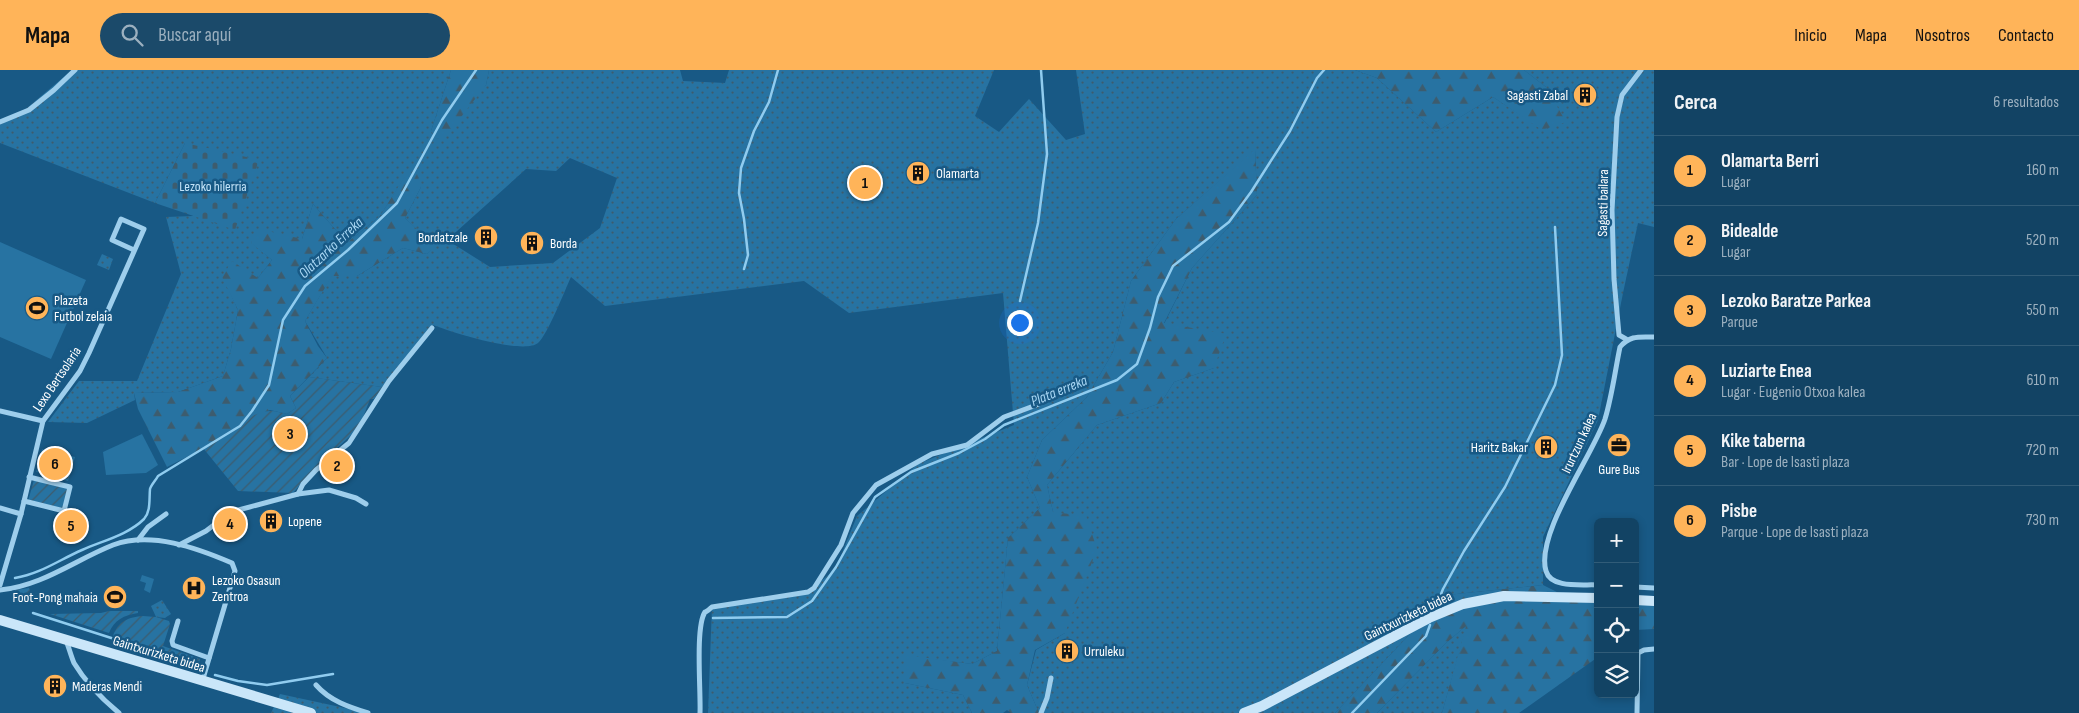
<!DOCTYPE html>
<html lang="es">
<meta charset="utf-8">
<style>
:root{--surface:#124364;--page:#1b4a6a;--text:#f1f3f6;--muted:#9cb0bf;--line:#315c78;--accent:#ffb459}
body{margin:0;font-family:"Sofia Sans Condensed",sans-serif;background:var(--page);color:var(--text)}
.controls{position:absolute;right:15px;bottom:15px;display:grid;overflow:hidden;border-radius:8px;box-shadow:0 2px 8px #0003}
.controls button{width:45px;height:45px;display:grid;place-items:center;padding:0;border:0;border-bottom:1px solid var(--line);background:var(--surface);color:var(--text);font:25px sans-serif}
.you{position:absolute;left:1019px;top:252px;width:18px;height:18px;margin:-12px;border:4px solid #fff;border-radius:50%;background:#1a73e8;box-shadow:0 0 0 8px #1a73e833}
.badge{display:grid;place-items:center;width:32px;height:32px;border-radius:50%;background:var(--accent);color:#111;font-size:16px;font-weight:700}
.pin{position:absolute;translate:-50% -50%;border:2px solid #fff;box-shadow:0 1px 5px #0006}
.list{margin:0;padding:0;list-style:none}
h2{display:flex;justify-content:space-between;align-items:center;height:65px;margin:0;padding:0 20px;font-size:21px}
h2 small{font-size:16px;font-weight:400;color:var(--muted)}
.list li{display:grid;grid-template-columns:32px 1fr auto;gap:15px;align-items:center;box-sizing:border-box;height:70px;padding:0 20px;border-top:1px solid var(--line)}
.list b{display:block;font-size:19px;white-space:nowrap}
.list p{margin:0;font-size:16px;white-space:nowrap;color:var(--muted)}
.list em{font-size:16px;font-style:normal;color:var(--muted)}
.icon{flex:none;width:28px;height:28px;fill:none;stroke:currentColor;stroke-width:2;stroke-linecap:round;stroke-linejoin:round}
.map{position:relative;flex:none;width:1654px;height:643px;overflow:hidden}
header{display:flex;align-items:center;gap:30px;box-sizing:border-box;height:70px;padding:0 25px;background:var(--accent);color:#111}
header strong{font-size:24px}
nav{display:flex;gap:28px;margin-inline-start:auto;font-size:18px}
.search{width:350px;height:45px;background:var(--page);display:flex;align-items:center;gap:12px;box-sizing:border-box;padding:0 18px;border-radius:28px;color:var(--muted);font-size:19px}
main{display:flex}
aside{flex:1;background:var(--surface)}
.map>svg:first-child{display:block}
.grass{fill:url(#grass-dots);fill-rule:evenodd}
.forest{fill:url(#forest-firs)}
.cemetery{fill:url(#cemetery-stones)}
.garden{fill:url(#garden-furrows)}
.pitch{fill:#2773a2}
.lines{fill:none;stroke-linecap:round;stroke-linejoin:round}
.stream{stroke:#90ccef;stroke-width:2.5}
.street{stroke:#9eceec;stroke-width:5}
.secondary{stroke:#cae6f9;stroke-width:10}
.labels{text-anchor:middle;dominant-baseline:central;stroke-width:5;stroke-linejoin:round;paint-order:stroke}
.poi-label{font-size:14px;fill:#fff;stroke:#185985;text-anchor:start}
.park-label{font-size:14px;fill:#c3e4f9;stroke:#185985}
.street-label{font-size:14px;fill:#fff;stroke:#185985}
.water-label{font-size:15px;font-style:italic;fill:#a9d7f4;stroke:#185985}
</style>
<header>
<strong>Mapa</strong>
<div class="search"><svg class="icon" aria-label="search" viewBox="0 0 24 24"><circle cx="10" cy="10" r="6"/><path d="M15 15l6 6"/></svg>Buscar aquí</div>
<nav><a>Inicio</a><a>Mapa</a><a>Nosotros</a><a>Contacto</a></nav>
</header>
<main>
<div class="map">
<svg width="1654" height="643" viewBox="0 0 1654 643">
<defs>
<pattern id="grass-dots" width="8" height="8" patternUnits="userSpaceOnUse" patternTransform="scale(1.25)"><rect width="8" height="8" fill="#2773a2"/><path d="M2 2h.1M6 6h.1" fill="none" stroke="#3d5c6e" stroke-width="1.8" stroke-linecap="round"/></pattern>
<pattern id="forest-firs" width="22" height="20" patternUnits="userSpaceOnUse" patternTransform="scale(1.25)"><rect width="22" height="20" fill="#2773a2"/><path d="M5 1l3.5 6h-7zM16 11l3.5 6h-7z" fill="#3d5c6e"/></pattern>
<pattern id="cemetery-stones" width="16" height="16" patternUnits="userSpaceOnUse" patternTransform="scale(1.25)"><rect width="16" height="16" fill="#2773a2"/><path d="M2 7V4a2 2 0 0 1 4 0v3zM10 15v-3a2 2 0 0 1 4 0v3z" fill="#3d5c6e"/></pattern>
<pattern id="garden-furrows" width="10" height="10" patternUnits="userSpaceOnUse" patternTransform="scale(1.25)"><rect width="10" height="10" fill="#2773a2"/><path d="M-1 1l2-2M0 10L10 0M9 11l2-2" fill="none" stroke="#3d5c6e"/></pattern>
</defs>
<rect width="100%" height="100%" fill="#185985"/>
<!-- grass -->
<g class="grass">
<path d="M72,0H451L431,61L486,15L489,0H680L683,11L725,13L729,0H994L975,46L999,62L1029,29L1066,70L1085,64L1076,0H1355L1377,8L1436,62L1493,27L1542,59L1546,17L1524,0H1654V157L1638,153L1623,223L1598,350L1543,467V515L1447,525L1335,643H1039L1027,615L1036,580L1065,563L1053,442L1047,415L1097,355L1161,333L1174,312L1214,298L1164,254L1192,198L1257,125L1255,80L1176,149L1131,211L1113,282L1087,327L1042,370L1027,407L1040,438L1008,468L997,581L972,594L905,586V613L963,625L972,643H708L712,536L808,523L836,498L857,446L918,394L1014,355L1003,223L849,243L804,211L605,236L571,207C564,222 548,264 538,273C523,285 451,262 433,255L382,317L309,307L327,288L305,251L332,205L357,206L403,178L427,184L434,176L405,148L421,117L405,107L380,146L347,173L313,134L302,169L252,173L272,190L258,208L223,207L238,240L231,279L223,306L178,322L134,323L135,330L87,353L48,352L79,311H137L181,204L166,147L193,146L185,73L155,133L0,73V55L27,38ZM570,88L617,108L600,158L553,193L490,197L447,170L526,99L556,101Z"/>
<polygon points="102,184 113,189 109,200 97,195"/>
<polygon points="42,379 75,387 68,411 36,402"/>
<polygon points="162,530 171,544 165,548 156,547 151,536"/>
<polygon points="1467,555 1442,643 1377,643 1446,573"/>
<polygon points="280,624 368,643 271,643"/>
</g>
<!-- forest -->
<g class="forest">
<polygon points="451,0 489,0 486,15 447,65 437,69 431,61"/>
<polygon points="1355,0 1524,0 1546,17 1566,52 1542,60 1493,27 1436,62 1377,8"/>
<polygon points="1255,79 1257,125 1192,198 1164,253 1226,264 1214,298 1174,312 1161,333 1097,355 1047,415 1053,442 1086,446 1097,479 1065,563 1035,580 1027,615 1039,643 1011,643 1007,640 1003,643 972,643 963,625 905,613 905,585 972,594 997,581 1008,468 1040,438 1027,407 1042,370 1087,327 1113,282 1131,211 1176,149"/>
<polygon points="417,104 421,117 405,148 435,176 427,184 403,178 357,206 332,206 305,251 318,276 327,288 290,326 296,338 287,344 270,340 247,349 212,374 167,397 138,339 134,323 178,322 223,306 231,279 238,240 222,207 232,191 258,208 272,190 251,173 259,159 302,169 313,134 347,173 380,146 405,106"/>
<polygon points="1543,515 1557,522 1598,524 1598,587 1519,643 1442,643 1466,556 1446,573 1377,643 1335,643 1447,525"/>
<polygon points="1635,525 1654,526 1654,559 1635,560"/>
</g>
<!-- cemetery -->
<polygon class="cemetery" points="185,73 259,90 235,160 155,133"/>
<!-- garden -->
<g class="garden">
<path d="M309,307L382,317L374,329H370L359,358L314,399L293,423L238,421L203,378C223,369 249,340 272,341C276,341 282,343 287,344L296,338L290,326Z"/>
<polygon points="34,410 68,418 63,439 28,431"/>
<polygon points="29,518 32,525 28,531 21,533 13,526 15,520"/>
<path d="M109,541H138V543C124,545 114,550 109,563L50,544L101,543Z"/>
<path d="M143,546L156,547L169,551L170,554L163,576L200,589L198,599L183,595L185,588L113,566C118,551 129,547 143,546Z"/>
</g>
<!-- pitch -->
<g class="pitch">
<polygon points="0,172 86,210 51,289 0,267"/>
<polygon points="142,364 158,395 146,403 106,405 103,382"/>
<polygon points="142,505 154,509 150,523 144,520 146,513 140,511"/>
</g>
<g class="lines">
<!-- stream -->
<g class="stream">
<polyline points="744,199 748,185 744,149 739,123 741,98 754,61 769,32 778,0"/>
<polyline points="1020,231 1038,153 1047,84 1041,0"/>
<path d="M15,508C40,504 59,490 82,480C102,471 128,465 144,449C151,441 149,429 150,419C151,415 156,410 158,406L240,356L252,341L269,315L283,250L305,216L348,180L397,133L442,50L476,0"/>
<polyline points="1436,537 1443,519 1464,481 1505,417 1555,315 1562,285 1555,157"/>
<polyline points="33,543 177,589 195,597"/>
<polyline points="713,548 787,547 812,531 836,497 875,427 911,402 959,383 985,369 1004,355 1117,310 1137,294 1150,258 1158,227 1173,196 1229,152 1251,122 1290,61 1317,8 1324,0"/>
<polyline points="215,605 238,611 267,615 333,604"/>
<polyline points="1352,643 1426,566 1430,555"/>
</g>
<!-- street -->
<g class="street">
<polyline points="0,52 29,40 54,20 75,0"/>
<polyline points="1626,269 1619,265 1614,209 1612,140 1617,47 1622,25 1641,0"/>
<polyline points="0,341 43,351"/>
<polyline points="298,424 303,414 316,400 349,373 389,311 432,258"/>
<polyline points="24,431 64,441 70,417 29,407"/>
<polyline points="0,438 21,444"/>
<polyline points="138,470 148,457 166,444"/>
<polyline points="179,475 206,461 231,442 298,424 329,420 356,428 366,434"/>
<polyline points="0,515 21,444 43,351 80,301 89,283 144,159 121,149 112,170 134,180"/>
<path d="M1598,515C1583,514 1551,519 1546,501C1535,464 1593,385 1605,349C1612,326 1615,301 1620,277C1630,265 1639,267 1654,267"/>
<polyline points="1635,517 1654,518"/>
<path d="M0,520C42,516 75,490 113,475C151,461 197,478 232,493L235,501L202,612"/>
<polyline points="178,551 172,571 173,575 209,588"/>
<path d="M66,570C69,578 71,586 74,593C86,613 101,628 119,643"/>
<path d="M316,615C330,631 349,637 368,643"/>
<path d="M700,643C701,622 695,557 705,542C706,542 711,538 712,537L808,522L814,518L841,475L853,443L876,415L932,384L967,375L1004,347L1039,334"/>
<polyline points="1041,643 1047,628 1051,608"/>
<polyline points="1637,643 1638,583 1644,580 1654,579"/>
</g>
<!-- secondary -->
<g class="secondary">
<polyline points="1635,530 1654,531"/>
<polyline points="0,550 311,643"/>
<polyline points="1244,643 1262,636 1429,548 1463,534 1504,526 1598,528"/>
</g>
</g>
<!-- icons -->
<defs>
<g id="building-disc" transform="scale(1.25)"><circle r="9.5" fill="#ffb459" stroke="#185985"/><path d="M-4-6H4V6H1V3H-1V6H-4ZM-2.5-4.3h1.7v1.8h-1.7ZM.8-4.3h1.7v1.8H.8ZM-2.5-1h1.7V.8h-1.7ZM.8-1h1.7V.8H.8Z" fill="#111"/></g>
<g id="stadium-disc" transform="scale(1.25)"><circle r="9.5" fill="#ffb459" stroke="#185985"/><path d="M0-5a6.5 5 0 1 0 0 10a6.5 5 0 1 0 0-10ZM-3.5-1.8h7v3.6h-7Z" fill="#111"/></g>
<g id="office-disc" transform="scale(1.25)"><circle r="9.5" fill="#ffb459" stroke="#185985"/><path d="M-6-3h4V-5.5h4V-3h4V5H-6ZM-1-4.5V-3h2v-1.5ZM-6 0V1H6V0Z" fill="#111"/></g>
<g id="hospital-disc" transform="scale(1.25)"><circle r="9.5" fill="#ffb459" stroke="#185985"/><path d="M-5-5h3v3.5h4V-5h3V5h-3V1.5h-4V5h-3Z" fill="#111"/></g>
</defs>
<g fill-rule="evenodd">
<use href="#building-disc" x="1585" y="25"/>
<use href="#building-disc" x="918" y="103"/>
<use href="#building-disc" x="486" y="167"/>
<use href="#building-disc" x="532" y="173"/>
<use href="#stadium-disc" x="37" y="238"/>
<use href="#office-disc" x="1619" y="375"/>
<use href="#building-disc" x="1546" y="377"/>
<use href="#building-disc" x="271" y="451"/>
<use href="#hospital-disc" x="194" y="518"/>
<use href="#stadium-disc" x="115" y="527"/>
<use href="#building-disc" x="1067" y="581"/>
<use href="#building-disc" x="55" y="616"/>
</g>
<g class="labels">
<!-- poi labels -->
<g class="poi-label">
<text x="1568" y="25" text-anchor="end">Sagasti Zabal</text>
<text x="936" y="103">Olamarta</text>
<text x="468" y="167" text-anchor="end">Bordatzale</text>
<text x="550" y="173">Borda</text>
<text x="54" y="230">Plazeta<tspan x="54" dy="16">Futbol zelaia</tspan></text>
<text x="1528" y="377" text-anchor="end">Haritz Bakar</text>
<text x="1619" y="399" text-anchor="middle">Gure Bus</text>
<text x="288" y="451">Lopene</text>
<text x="212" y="510">Lezoko Osasun<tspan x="212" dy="16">Zentroa</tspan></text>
<text x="98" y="527" text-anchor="end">Foot-Pong mahaia</text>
<text x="1084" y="581">Urruleku</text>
<text x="72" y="616">Maderas Mendi</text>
</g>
<!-- park labels -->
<g class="park-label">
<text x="213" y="116">Lezoko hilerria</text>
</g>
<!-- street labels -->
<g class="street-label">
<text transform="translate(1603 133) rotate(-89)">Sagasti bailara</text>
<text transform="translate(57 309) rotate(-56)">Lexo Bertsolaria</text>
<text transform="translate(1579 373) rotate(-65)">Irurtzun kalea</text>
<text transform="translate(1408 546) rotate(-26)">Gaintxurizketa bidea</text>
<text transform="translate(159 584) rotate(17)">Gaintxurizketa bidea</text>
</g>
<!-- water labels -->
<g class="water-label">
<text transform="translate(331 178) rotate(-43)">Olatzarko Erreka</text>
<text transform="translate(1059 321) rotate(-22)">Plata erreka</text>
</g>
</g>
</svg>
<div class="controls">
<button>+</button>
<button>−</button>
<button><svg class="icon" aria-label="locate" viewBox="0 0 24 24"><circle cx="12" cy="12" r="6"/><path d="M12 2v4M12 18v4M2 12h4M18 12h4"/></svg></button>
<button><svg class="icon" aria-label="layers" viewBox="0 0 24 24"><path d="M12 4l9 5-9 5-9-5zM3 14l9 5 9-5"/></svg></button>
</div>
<div class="you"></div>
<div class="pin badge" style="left:865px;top:113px">1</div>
<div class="pin badge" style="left:337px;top:396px">2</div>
<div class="pin badge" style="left:290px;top:364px">3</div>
<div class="pin badge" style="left:230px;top:454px">4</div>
<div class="pin badge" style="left:71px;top:456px">5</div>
<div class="pin badge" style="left:55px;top:394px">6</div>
</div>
<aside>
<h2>Cerca<small>6 resultados</small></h2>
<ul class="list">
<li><span class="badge">1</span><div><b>Olamarta Berri</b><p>Lugar</p></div><em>160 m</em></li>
<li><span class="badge">2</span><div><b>Bidealde</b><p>Lugar</p></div><em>520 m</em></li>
<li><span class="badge">3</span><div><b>Lezoko Baratze Parkea</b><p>Parque</p></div><em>550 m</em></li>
<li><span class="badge">4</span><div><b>Luziarte Enea</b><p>Lugar · Eugenio Otxoa kalea</p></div><em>610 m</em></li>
<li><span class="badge">5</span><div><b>Kike taberna</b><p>Bar · Lope de Isasti plaza</p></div><em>720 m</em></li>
<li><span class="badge">6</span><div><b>Pisbe</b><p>Parque · Lope de Isasti plaza</p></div><em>730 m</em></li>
</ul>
</aside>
</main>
